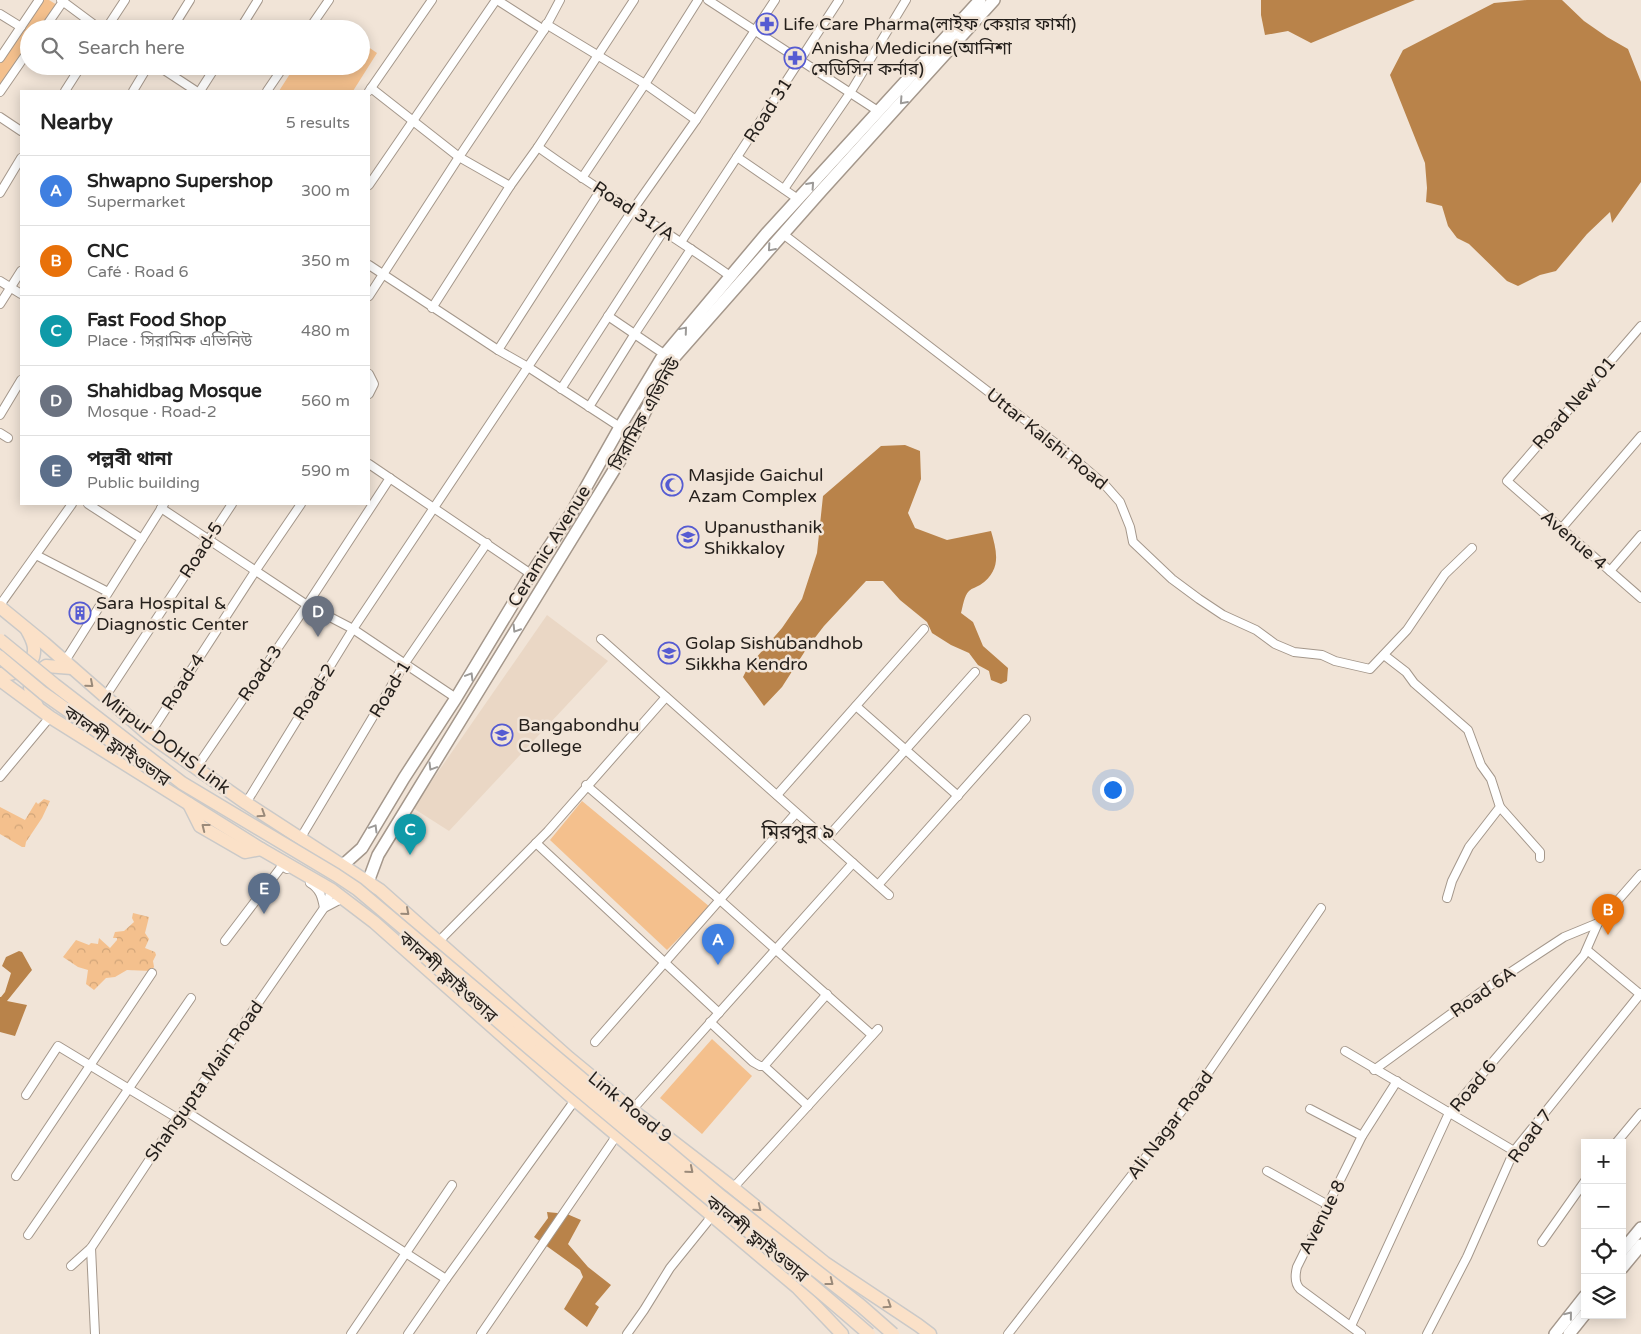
<!DOCTYPE html>
<meta charset="utf-8">
<style>
:root{--surface:#fff;--page:#f6f6f6;--text:#222;--muted:#767676;--line:#e0e0e0;--accent:#555bd2}
body{margin:0;font-family:"Varela Round","Noto Sans Bengali",sans-serif;background:var(--page);color:var(--text)}
.controls{position:absolute;right:15px;bottom:15px;display:grid;overflow:hidden;border-radius:0px;box-shadow:0 2px 12px #0003}
.controls button{width:45px;height:45px;display:grid;place-items:center;padding:0;border:0;border-bottom:1px solid var(--line);background:var(--surface);color:var(--text);font:25px sans-serif}
.you{position:absolute;left:1112px;top:789px;width:18px;height:18px;margin:-12px;border:4px solid #fff;border-radius:50%;background:#1a73e8;box-shadow:0 0 0 8px #1a73e833}
.badge{display:grid;place-items:center;width:32px;height:32px;border-radius:50%;background:var(--accent);color:#fff;font-size:16px;font-weight:700}
.pin{position:absolute;translate:-50% -41px;filter:drop-shadow(0 1px 2px #0008)}
.pin::after{content:'';position:absolute;top:26px;width:18px;height:15px;background:inherit;clip-path:polygon(0 0,100% 0,50% 100%)}
.list{margin:0;padding:0;list-style:none}
h2{display:flex;justify-content:space-between;align-items:center;height:65px;margin:0;padding:0 20px;font-size:21px}
h2 small{font-size:16px;font-weight:400;color:var(--muted)}
.list li{display:grid;grid-template-columns:32px 1fr auto;gap:15px;align-items:center;box-sizing:border-box;height:70px;padding:0 20px;border-top:1px solid var(--line)}
.list b{display:block;font-size:19px;white-space:nowrap}
.list p{margin:0;font-size:16px;white-space:nowrap;color:var(--muted)}
.list em{font-size:16px;font-style:normal;color:var(--muted)}
.icon{flex:none;width:28px;height:28px;fill:none;stroke:currentColor;stroke-width:2;stroke-linecap:round;stroke-linejoin:round}
.map{position:relative;flex:none;width:1641px;height:1334px;overflow:hidden}
.search{position:absolute;background:var(--surface);box-shadow:0 2px 12px #0003;left:20px;top:20px;width:350px;height:55px;display:flex;align-items:center;gap:12px;box-sizing:border-box;padding:0 18px;border-radius:28px;color:var(--muted);font-size:19px}
.panel{position:absolute;background:var(--surface);box-shadow:0 2px 12px #0003;left:20px;top:90px;width:350px;height:415px;border-radius:0px}
.map>svg:first-child{display:block}
.built{fill:#ead7c5}
.forest{fill:url(#forest-crowns)}
.green{fill:#f4c08d}
.water{fill:#b9834a}
.lines{fill:none;stroke-linecap:round;stroke-linejoin:round}
.minor-casing{stroke:#a4978b;stroke-width:10}
.secondary-casing{stroke:#a4978b;stroke-width:14}
.primary-casing{stroke:#cac9c8;stroke-width:15}
.minor{stroke:#fff;stroke-width:8}
.secondary{stroke:#fff;stroke-width:11}
.primary{stroke:#fbe1c8;stroke-width:12}
.primary-bridge-casing{stroke:#cac9c8;stroke-width:15;stroke-linecap:butt}
.primary-bridge{stroke:#fbe1c8;stroke-width:12}
.oneway{stroke:#9c9a98}
.oneway2{stroke:#9a8a7a}
.labels{text-anchor:middle;dominant-baseline:central;stroke-width:5;stroke-linejoin:round;paint-order:stroke}
.poi-label{font-size:18px;fill:#241f1b;stroke:#f1e4d7;text-anchor:start}
.street-label{font-size:18px;fill:#241f1b;stroke:#f1e4d7}
.quarter-label{font-size:20px;fill:#241f1b;stroke:#f1e4d7}
</style>
<div class="map">
<svg width="1641" height="1334" viewBox="0 0 1641 1334">
<defs>
<pattern id="forest-crowns" width="20" height="18" patternUnits="userSpaceOnUse" patternTransform="scale(1.25)"><rect width="20" height="18" fill="#f4c08d"/><path d="M2 6a3 3 0 1 1 6 0M12 15a3 3 0 1 1 6 0" fill="none" stroke="#d1a579"/></pattern>
</defs>
<rect width="100%" height="100%" fill="#f1e4d7"/>
<!-- built -->
<polygon class="built" points="547,615 608,661 449,831 413,808"/>
<!-- forest -->
<g class="forest">
<polygon points="44,799 50,801 42,818 26,842 25,847 22,847 0,834 0,807 25,820 36,802 38,804"/>
<polygon points="133,913 149,917 145,933 149,939 145,948 155,952 156,955 153,961 154,967 151,971 127,970 115,977 106,978 94,990 86,984 88,970 78,967 63,957 76,940 89,945 91,943 98,944 99,938 110,948 117,940 117,938 113,938 115,932 124,931 134,922 132,918"/>
</g>
<!-- green -->
<g class="green">
<polygon points="41,0 49,0 57,5 41,29 29,29 29,47 0,91 0,62"/>
<polygon points="361,42 377,53 353,91 279,91 295,66 361,66"/>
<polygon points="582,801 710,907 667,950 550,840"/>
<polygon points="712,1039 752,1076 702,1134 660,1098"/>
</g>
<!-- water -->
<g class="water">
<polygon points="1261,0 1415,0 1311,43 1288,31 1265,35 1261,15"/>
<polygon points="1527,0 1562,0 1584,21 1607,37 1628,49 1641,82 1641,182 1612,223 1610,212 1587,234 1556,271 1540,275 1518,286 1507,281 1469,244 1457,238 1448,226 1442,206 1426,202 1427,188 1425,163 1390,75 1403,50 1494,3"/>
<path d="M905,445L920,451L921,479L908,513L915,528L947,540L991,531C997,552 1002,570 980,585C977,587 972,588 969,591C964,596 963,606 961,613L973,622L983,646L1008,668L1007,681L1001,684L991,680L989,671L978,665L969,653L951,645L932,633L927,622L900,600L883,581H866L824,626L807,648L782,687L764,706L743,677L748,667L782,628L802,599L817,553L823,496L881,446Z"/>
<polygon points="19,951 22,952 32,970 7,1001 27,1005 15,1036 0,1032 0,997 1,997 5,992 11,973 2,966 6,957"/>
<polygon points="547,1212 567,1214 581,1220 568,1244 588,1267 611,1285 595,1304 599,1307 587,1327 564,1309 583,1277 580,1270 534,1237 548,1218"/>
</g>
<g class="lines">
<!-- minor casing -->
<g class="minor-casing">
<g id="minor">
<polyline points="61,0 100,29"/>
<polyline points="497,0 544,30"/>
<polyline points="708,0 878,111"/>
<polyline points="0,14 21,27"/>
<polyline points="546,24 645,84 696,120"/>
<polyline points="44,29 64,0"/>
<polyline points="106,29 125,0"/>
<polyline points="172,29 190,0"/>
<polyline points="240,29 258,0"/>
<polyline points="309,29 329,0"/>
<polyline points="0,58 39,0"/>
<polyline points="158,66 196,91"/>
<polyline points="371,88 459,157 544,30 560,0"/>
<polyline points="65,91 81,66"/>
<polyline points="133,91 148,66"/>
<polyline points="200,91 216,66"/>
<polyline points="267,91 284,66"/>
<polyline points="369,91 432,0"/>
<polyline points="0,92 29,50"/>
<polyline points="0,117 21,131"/>
<path d="M538,147C600,192 667,231 730,276"/>
<polyline points="582,178 645,84 698,0"/>
<polyline points="369,185 496,0"/>
<polyline points="784,189 850,93 906,0"/>
<polyline points="600,191 498,350 528,367 620,427"/>
<polyline points="0,193 21,158"/>
<polyline points="798,199 737,157 839,0"/>
<polyline points="783,234 1059,446 1105,485 1120,502 1130,527 1133,542 1172,579 1199,599 1223,615 1256,630 1275,644 1294,652 1322,655 1335,661 1370,669 1407,630 1445,574 1472,548"/>
<polyline points="681,242 737,157"/>
<polyline points="369,265 498,350"/>
<polyline points="0,281 21,294"/>
<polyline points="369,296 459,157 510,186 538,147 634,0"/>
<polyline points="0,304 21,271"/>
<polyline points="432,308 510,186"/>
<polyline points="608,316 664,354"/>
<polyline points="1641,326 1507,481 1641,598"/>
<polyline points="369,374 374,384 369,394"/>
<polyline points="561,389 664,230"/>
<polyline points="589,407 634,335 691,249"/>
<polyline points="0,415 21,380"/>
<polyline points="0,433 8,438"/>
<polyline points="369,464 531,574"/>
<polyline points="88,504 142,539"/>
<polyline points="161,508 307,605 353,629 456,698"/>
<polyline points="1561,529 1641,436"/>
<polyline points="36,555 108,592"/>
<polyline points="1610,571 1641,535"/>
<polyline points="0,605 72,504"/>
<polyline points="601,639 889,895"/>
<polyline points="1384,655 1406,672 1414,683 1468,730 1481,765 1491,779 1500,807 1469,847 1452,881 1447,898"/>
<polyline points="65,661 164,504"/>
<polyline points="105,697 232,504"/>
<polyline points="856,706 958,796"/>
<polyline points="149,735 256,570 301,504"/>
<polyline points="196,768 307,605 390,478"/>
<polyline points="0,777 50,717"/>
<polyline points="586,785 720,900 872,1035"/>
<polyline points="777,795 924,629"/>
<polyline points="246,803 353,629 632,211 696,120 775,0"/>
<polyline points="1500,807 1540,852 1540,858"/>
<polyline points="300,839 405,663 487,543"/>
<polyline points="826,839 975,672"/>
<polyline points="536,843 719,1013"/>
<path d="M310,883C320,889 322,897 324,908L343,898"/>
<polyline points="878,885 1026,719"/>
<polyline points="225,941 282,866 287,869"/>
<polyline points="439,941 548,831 666,697"/>
<polyline points="1587,950 1641,995"/>
<polyline points="710,1022 753,1062 760,1066 764,1066 827,994"/>
<polyline points="595,1042 796,813"/>
<polyline points="1345,1051 1514,1151"/>
<polyline points="764,1066 808,1106"/>
<polyline points="1374,1070 1485,989 1564,937 1598,923"/>
<polyline points="26,1095 58,1046 177,1118"/>
<polyline points="1310,1109 1362,1136"/>
<polyline points="184,1110 446,1279 408,1334"/>
<polyline points="632,1110 853,863"/>
<polyline points="1616,1143 1641,1113"/>
<polyline points="1267,1171 1328,1205"/>
<polyline points="16,1176 152,973"/>
<polyline points="733,1188 878,1029"/>
<polyline points="28,1235 191,998"/>
<polyline points="1542,1242 1585,1181"/>
<polyline points="91,1248 95,1334"/>
<polyline points="71,1266 91,1248 177,1118 184,1110 324,908 332,890"/>
<polyline points="446,1279 575,1100"/>
<polyline points="1351,1326 1449,1113 1584,955 1598,923 1641,874"/>
<polyline points="351,1334 452,1185"/>
<polyline points="481,1334 617,1135"/>
<polyline points="627,1334 644,1310 670,1268 712,1216"/>
<polyline points="1008,1334 1184,1108 1321,908"/>
<path d="M1361,1334L1300,1289C1294,1283 1295,1275 1297,1267L1362,1136L1397,1081"/>
<polyline points="1427,1334 1467,1257 1514,1151 1641,993"/>
</g>
</g>
<!-- secondary casing -->
<g class="secondary-casing">
<g id="secondary">
<polyline points="343,865 362,848 404,778 456,698 531,574 572,512 620,427 661,359 766,234 980,0"/>
<polyline points="368,882 378,855 622,457 671,361 821,191 994,0"/>
<polyline points="1622,1251 1641,1228"/>
<polyline points="1622,1268 1641,1245"/>
<polyline points="1555,1334 1585,1296"/>
<polyline points="1569,1334 1585,1314"/>
</g>
</g>
<!-- primary casing -->
<g class="primary-casing">
<g id="primary">
<polyline points="0,607 44,643 149,735 246,803 380,890 569,1058 632,1110 733,1188 825,1263 918,1325 930,1334"/>
<path d="M0,674C15,676 35,667 34,649C34,642 30,636 27,630"/>
<polyline points="0,680 50,717 261,849 332,890 374,922 575,1100 798,1288 842,1334"/>
<path d="M37,706C26,687 27,678 46,666L72,668"/>
<polyline points="189,804 200,826 245,852 261,849"/>
</g>
</g>
<!-- minor -->
<use href="#minor" class="minor"/>
<!-- secondary -->
<use href="#secondary" class="secondary"/>
<!-- primary -->
<use href="#primary" class="primary"/>
<!-- primary-bridge casing -->
<g class="primary-bridge-casing">
<g id="primary-bridge">
<polyline points="0,640 55,685 182,783 336,875 357,889 722,1197 860,1305 893,1334"/>
<polyline points="0,657 43,693 162,777"/>
<path d="M422,954C567,1085 721,1205 869,1334"/>
</g>
</g>
<!-- primary-bridge -->
<use href="#primary-bridge" class="primary-bridge"/>
</g>
<!-- one-way arrows -->
<defs><path id="oneway-chevron" d="M-2-3.5L2.5 0L-2 3.5" fill="none" stroke-width="1.6" stroke-linecap="round" stroke-linejoin="round" transform="scale(1.25)"/></defs>
<g class="oneway">
<use href="#oneway-chevron" transform="translate(903 101) rotate(132)"/>
<use href="#oneway-chevron" transform="translate(811 185) rotate(-48)"/>
<use href="#oneway-chevron" transform="translate(771 248) rotate(131)"/>
<use href="#oneway-chevron" transform="translate(684 330) rotate(-50)"/>
<use href="#oneway-chevron" transform="translate(516 629) rotate(122)"/>
<use href="#oneway-chevron" transform="translate(470 676) rotate(-59)"/>
<use href="#oneway-chevron" transform="translate(432 767) rotate(121)"/>
<use href="#oneway-chevron" transform="translate(374 828) rotate(-59)"/>
<use href="#oneway-chevron" transform="translate(1569 1315) rotate(-51)"/>
</g>
<g class="oneway2">
<use href="#oneway-chevron" transform="translate(90 684) rotate(41)"/>
<use href="#oneway-chevron" transform="translate(262 814) rotate(33)"/>
<use href="#oneway-chevron" transform="translate(205 827) rotate(-142)"/>
<use href="#oneway-chevron" transform="translate(406 912) rotate(41)"/>
<use href="#oneway-chevron" transform="translate(690 1170) rotate(40)"/>
<use href="#oneway-chevron" transform="translate(758 1208) rotate(39)"/>
<use href="#oneway-chevron" transform="translate(830 1282) rotate(38)"/>
<use href="#oneway-chevron" transform="translate(888 1305) rotate(33)"/>
</g>
<!-- icons -->
<defs>
<g id="pharmacy-ring" transform="scale(1.125)"><circle r="9.5" fill="#f1e4d7" stroke="#555bd2" stroke-width="1.5"/><path d="M-2-6h4v4h4v4h-4v4h-4v-4h-4v-4h4Z" fill="#555bd2"/></g>
<g id="mosque-ring" transform="scale(1.125)"><circle r="9.5" fill="#f1e4d7" stroke="#555bd2" stroke-width="1.5"/><path d="M3.5-4.9A6 6 0 1 0 3.5 4.9A5 5 0 1 1 3.5-4.9Z" fill="#555bd2"/></g>
<g id="school-ring" transform="scale(1.125)"><circle r="9.5" fill="#f1e4d7" stroke="#555bd2" stroke-width="1.5"/><path d="M0-5L7-2L0 1L-7-2ZM-4 1L0 2.5L4 1V4Q0 6-4 4Z" fill="#555bd2"/></g>
<g id="building-ring" transform="scale(1.125)"><circle r="9.5" fill="#f1e4d7" stroke="#555bd2" stroke-width="1.5"/><path d="M-4-6H4V6H1V3H-1V6H-4ZM-2.5-4.3h1.7v1.8h-1.7ZM.8-4.3h1.7v1.8H.8ZM-2.5-1h1.7V.8h-1.7ZM.8-1h1.7V.8H.8Z" fill="#555bd2"/></g>
<g id="university-ring" transform="scale(1.125)"><circle r="9.5" fill="#f1e4d7" stroke="#555bd2" stroke-width="1.5"/><path d="M0-5L7-2L0 1L-7-2ZM-4 1L0 2.5L4 1V4Q0 6-4 4Z" fill="#555bd2"/></g>
</defs>
<g fill-rule="evenodd">
<use href="#pharmacy-ring" x="767" y="24"/>
<use href="#pharmacy-ring" x="795" y="58"/>
<use href="#mosque-ring" x="672" y="485"/>
<use href="#school-ring" x="688" y="537"/>
<use href="#building-ring" x="80" y="613"/>
<use href="#school-ring" x="669" y="653"/>
<use href="#university-ring" x="502" y="735"/>
</g>
<g class="labels">
<!-- poi labels -->
<g class="poi-label">
<text x="783" y="24">Life Care Pharma(লাইফ কেয়ার ফার্মা)</text>
<text x="811" y="48">Anisha Medicine(আনিশা<tspan x="811" dy="21">মেডিসিন কর্নার)</tspan></text>
<text x="688" y="475">Masjide Gaichul<tspan x="688" dy="21">Azam Complex</tspan></text>
<text x="704" y="527">Upanusthanik<tspan x="704" dy="21">Shikkaloy</tspan></text>
<text x="96" y="603">Sara Hospital &amp;<tspan x="96" dy="21">Diagnostic Center</tspan></text>
<text x="685" y="643">Golap Sishubandhob<tspan x="685" dy="21">Sikkha Kendro</tspan></text>
<text x="518" y="725">Bangabondhu<tspan x="518" dy="21">College</tspan></text>
</g>
<!-- street labels -->
<g class="street-label">
<text transform="translate(768 110) rotate(-57)">Road 31</text>
<text transform="translate(634 211) rotate(33)">Road 31/A</text>
<text transform="translate(1574 403) rotate(-49)">Road New 01</text>
<text transform="translate(645 414) rotate(-61)">সিরামিক এভিনিউ</text>
<text transform="translate(1047 439) rotate(39)">Uttar Kalshi Road</text>
<text transform="translate(1574 540) rotate(41)">Avenue 4</text>
<text transform="translate(549 546) rotate(-58)">Ceramic Avenue</text>
<text transform="translate(201 550) rotate(-57)">Road-5</text>
<text transform="translate(260 673) rotate(-56)">Road-3</text>
<text transform="translate(183 682) rotate(-57)">Road-4</text>
<text transform="translate(390 689) rotate(-59)">Road-1</text>
<text transform="translate(314 692) rotate(-58)">Road-2</text>
<text transform="translate(166 743) rotate(37)">Mirpur DOHS Link</text>
<text transform="translate(117 746) rotate(35)">কালশী ফ্লাইওভার</text>
<text transform="translate(448 977) rotate(42)">কালশী ফ্লাইওভার</text>
<text transform="translate(1483 992) rotate(-35)">Road 6A</text>
<text transform="translate(204 1081) rotate(-55)">Shahgupta Main Road</text>
<text transform="translate(1473 1086) rotate(-50)">Road 6</text>
<text transform="translate(630 1107) rotate(39)">Link Road 9</text>
<text transform="translate(1170 1125) rotate(-53)">Ali Nagar Road</text>
<text transform="translate(1530 1136) rotate(-54)">Road 7</text>
<text transform="translate(1322 1217) rotate(-63)">Avenue 8</text>
<text transform="translate(757 1239) rotate(39)">কালশী ফ্লাইওভার</text>
</g>
<!-- quarter labels -->
<g class="quarter-label">
<text x="798" y="833">মিরপুর ৯</text>
</g>
</g>
</svg>
<div class="controls">
<button>+</button>
<button>−</button>
<button><svg class="icon" aria-label="locate" viewBox="0 0 24 24"><circle cx="12" cy="12" r="6"/><path d="M12 2v4M12 18v4M2 12h4M18 12h4"/></svg></button>
<button><svg class="icon" aria-label="layers" viewBox="0 0 24 24"><path d="M12 4l9 5-9 5-9-5zM3 14l9 5 9-5"/></svg></button>
</div>
<div class="you"></div>
<div class="pin badge" style="left:718px;top:965px;background:#3f7fe0">A</div>
<div class="pin badge" style="left:1608px;top:935px;background:#e8710a">B</div>
<div class="pin badge" style="left:410px;top:855px;background:#0f9aa8">C</div>
<div class="pin badge" style="left:318px;top:637px;background:#6b7280">D</div>
<div class="pin badge" style="left:264px;top:914px;background:#5c6f8a">E</div>
<div class="search"><svg class="icon" aria-label="search" viewBox="0 0 24 24"><circle cx="10" cy="10" r="6"/><path d="M15 15l6 6"/></svg>Search here</div>
<section class="panel">
<h2>Nearby<small>5 results</small></h2>
<ul class="list">
<li><span class="badge" style="background:#3f7fe0">A</span><div><b>Shwapno Supershop</b><p>Supermarket</p></div><em>300 m</em></li>
<li><span class="badge" style="background:#e8710a">B</span><div><b>CNC</b><p>Café · Road 6</p></div><em>350 m</em></li>
<li><span class="badge" style="background:#0f9aa8">C</span><div><b>Fast Food Shop</b><p>Place · সিরামিক এভিনিউ</p></div><em>480 m</em></li>
<li><span class="badge" style="background:#6b7280">D</span><div><b>Shahidbag Mosque</b><p>Mosque · Road-2</p></div><em>560 m</em></li>
<li><span class="badge" style="background:#5c6f8a">E</span><div><b>পল্লবী থানা</b><p>Public building</p></div><em>590 m</em></li>
</ul>
</section>
</div>
